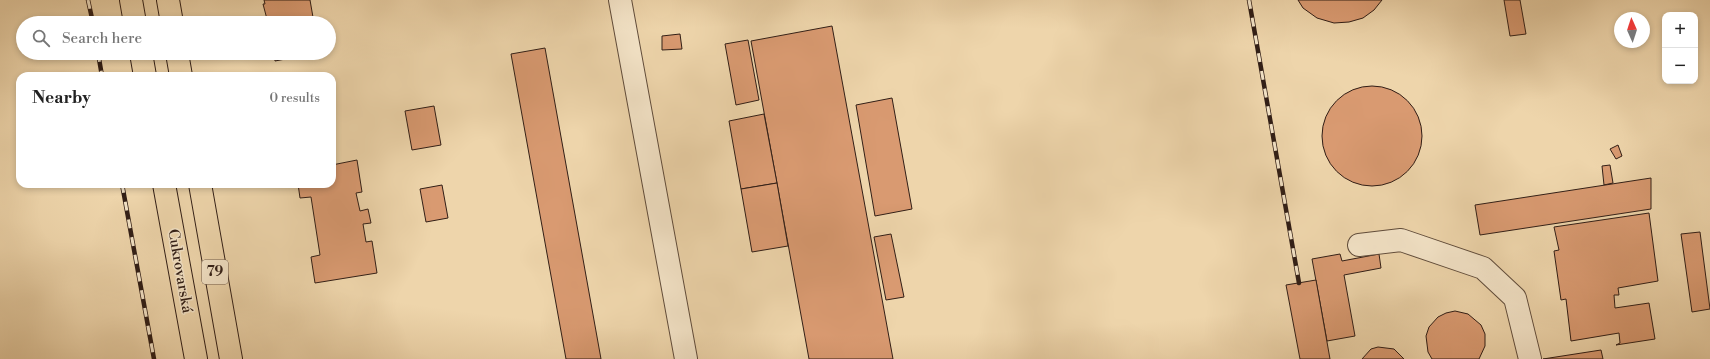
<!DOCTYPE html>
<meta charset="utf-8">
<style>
:root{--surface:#fff;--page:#f6f6f6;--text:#222;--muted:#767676;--line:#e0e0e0}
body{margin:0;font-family:"Libre Bodoni",serif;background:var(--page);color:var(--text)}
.controls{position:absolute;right:12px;top:12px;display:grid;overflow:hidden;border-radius:8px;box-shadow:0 2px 6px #0003}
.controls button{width:36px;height:36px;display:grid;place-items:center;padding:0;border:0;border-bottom:1px solid var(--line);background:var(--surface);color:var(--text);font:20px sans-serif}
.compass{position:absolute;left:1614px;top:12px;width:36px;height:36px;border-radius:50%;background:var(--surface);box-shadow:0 2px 6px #0003;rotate:357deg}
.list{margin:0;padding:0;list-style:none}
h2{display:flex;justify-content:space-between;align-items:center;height:52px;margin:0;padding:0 16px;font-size:17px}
h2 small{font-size:13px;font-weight:400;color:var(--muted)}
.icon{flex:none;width:22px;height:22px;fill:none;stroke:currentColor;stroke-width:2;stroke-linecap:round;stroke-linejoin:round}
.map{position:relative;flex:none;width:1710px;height:359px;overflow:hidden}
.search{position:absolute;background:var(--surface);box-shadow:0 2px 6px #0003;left:16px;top:16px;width:320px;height:44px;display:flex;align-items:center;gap:10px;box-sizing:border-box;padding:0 14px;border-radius:22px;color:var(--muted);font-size:15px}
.panel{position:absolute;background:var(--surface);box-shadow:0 2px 6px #0003;left:16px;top:72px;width:320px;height:116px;border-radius:12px}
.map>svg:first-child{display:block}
.building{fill:#d99a71;stroke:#311e16}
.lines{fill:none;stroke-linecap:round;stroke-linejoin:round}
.minor-casing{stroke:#604c3b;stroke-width:24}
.major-casing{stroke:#311e16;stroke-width:24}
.minor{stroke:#f4e4c8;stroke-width:22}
.major{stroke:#eed5ab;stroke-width:22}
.rail-casing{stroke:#311e16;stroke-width:4.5}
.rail{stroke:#f4e4c8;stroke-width:3;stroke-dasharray:9;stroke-linecap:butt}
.labels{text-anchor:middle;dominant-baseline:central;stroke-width:3;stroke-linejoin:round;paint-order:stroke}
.shield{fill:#f4e4c8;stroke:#6c594b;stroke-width:1}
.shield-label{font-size:14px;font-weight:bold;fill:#311e16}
.street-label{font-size:15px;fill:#311e16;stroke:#f4e4c8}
</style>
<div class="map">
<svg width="1710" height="359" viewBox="0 0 1710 359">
<rect width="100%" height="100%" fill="#eed5ab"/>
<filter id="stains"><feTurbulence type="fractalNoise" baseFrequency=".005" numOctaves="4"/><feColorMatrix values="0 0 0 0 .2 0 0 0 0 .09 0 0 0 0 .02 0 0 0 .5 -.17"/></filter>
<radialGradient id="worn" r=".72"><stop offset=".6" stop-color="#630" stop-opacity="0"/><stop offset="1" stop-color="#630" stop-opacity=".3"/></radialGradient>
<!-- building -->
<g class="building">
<polygon points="264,0 310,0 314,23 268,23 263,4 265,4"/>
<polygon points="1298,0 1382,0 1374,10 1363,18 1349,22 1334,23 1317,18 1303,8"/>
<polygon points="1504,0 1520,0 1526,34 1510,36"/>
<polygon points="832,26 893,359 809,359 751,41"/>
<polygon points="680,34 682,49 662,50 662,36"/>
<polygon points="748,40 759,100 736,105 725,44"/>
<polygon points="545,48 601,359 566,359 511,54"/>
<polygon points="274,53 317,53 275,61"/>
<circle cx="1372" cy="136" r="50"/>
<polygon points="892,98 912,209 875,216 856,105"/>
<polygon points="434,106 441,145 412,150 405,111"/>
<polygon points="764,114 777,183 741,189 729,121"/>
<polygon points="1618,145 1622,156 1616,159 1610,149"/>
<polygon points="357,160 362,192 356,193 360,211 368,209 371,223 363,224 366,242 372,241 377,273 315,283 311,257 320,255 311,197 300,198 298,184 332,184 332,165"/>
<polygon points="1610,165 1613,183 1604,185 1602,166"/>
<polygon points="1651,178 1651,209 1480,235 1475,205"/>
<polygon points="777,183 788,246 752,252 741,189"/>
<polygon points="442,185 448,218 426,222 420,189"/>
<polygon points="1649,213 1658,281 1618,288 1619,295 1614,295 1615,308 1649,303 1655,339 1616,345 1620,343 1619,333 1571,341 1566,299 1561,300 1554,251 1559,250 1554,227"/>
<polygon points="1700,232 1710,309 1692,312 1681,234"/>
<polygon points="891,234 904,297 886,300 874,237"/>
<polygon points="1340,254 1342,261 1379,254 1381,268 1344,275 1355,336 1327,341 1312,259"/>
<polygon points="1316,280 1330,359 1300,359 1286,285"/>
<polygon points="1455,311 1468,314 1481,325 1485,334 1485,346 1479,359 1432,359 1428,352 1426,336 1429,327 1438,317 1446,313"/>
<polygon points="1378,347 1394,349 1404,359 1362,359 1371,349"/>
<polygon points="1601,350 1603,359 1543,359"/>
</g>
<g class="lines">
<!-- minor casing -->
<g class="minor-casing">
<g id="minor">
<polyline points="620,0 686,359"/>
<polyline points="1359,245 1401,240 1483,268 1515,298 1530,359"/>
</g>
</g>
<!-- major casing -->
<g class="major-casing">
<g id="major">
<polyline points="131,0 135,23"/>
<polyline points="168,0 172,23"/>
<polyline points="141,53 145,76"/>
<polyline points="177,53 181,76"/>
<polyline points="164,184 196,359"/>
<polyline points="200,184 231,359"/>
</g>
</g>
<!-- minor -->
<use href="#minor" class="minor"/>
<!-- major -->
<use href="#major" class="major"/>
<!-- rail casing -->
<g class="rail-casing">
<g id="rail">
<polyline points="88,0 93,23"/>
<polyline points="1249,0 1299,283"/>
<polyline points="98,53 102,76"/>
<polyline points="122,184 154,359"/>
</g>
</g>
<!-- rail -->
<use href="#rail" class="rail"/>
</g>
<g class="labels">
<!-- shield labels -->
<rect class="shield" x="202" y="260" width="26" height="24" rx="3"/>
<g class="shield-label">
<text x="215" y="272">79</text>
</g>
<!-- street labels -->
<g class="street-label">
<text transform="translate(180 271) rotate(80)">Cukrovarská</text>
</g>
</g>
<rect width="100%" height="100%" filter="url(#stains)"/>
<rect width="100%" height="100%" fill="url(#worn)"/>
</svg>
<div class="controls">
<button>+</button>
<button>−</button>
</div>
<svg class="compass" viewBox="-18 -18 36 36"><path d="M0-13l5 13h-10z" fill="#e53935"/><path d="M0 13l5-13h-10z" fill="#767676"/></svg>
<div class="search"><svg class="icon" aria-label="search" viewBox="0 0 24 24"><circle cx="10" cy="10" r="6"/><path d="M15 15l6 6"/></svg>Search here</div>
<section class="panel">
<h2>Nearby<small>0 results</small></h2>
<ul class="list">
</ul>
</section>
</div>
